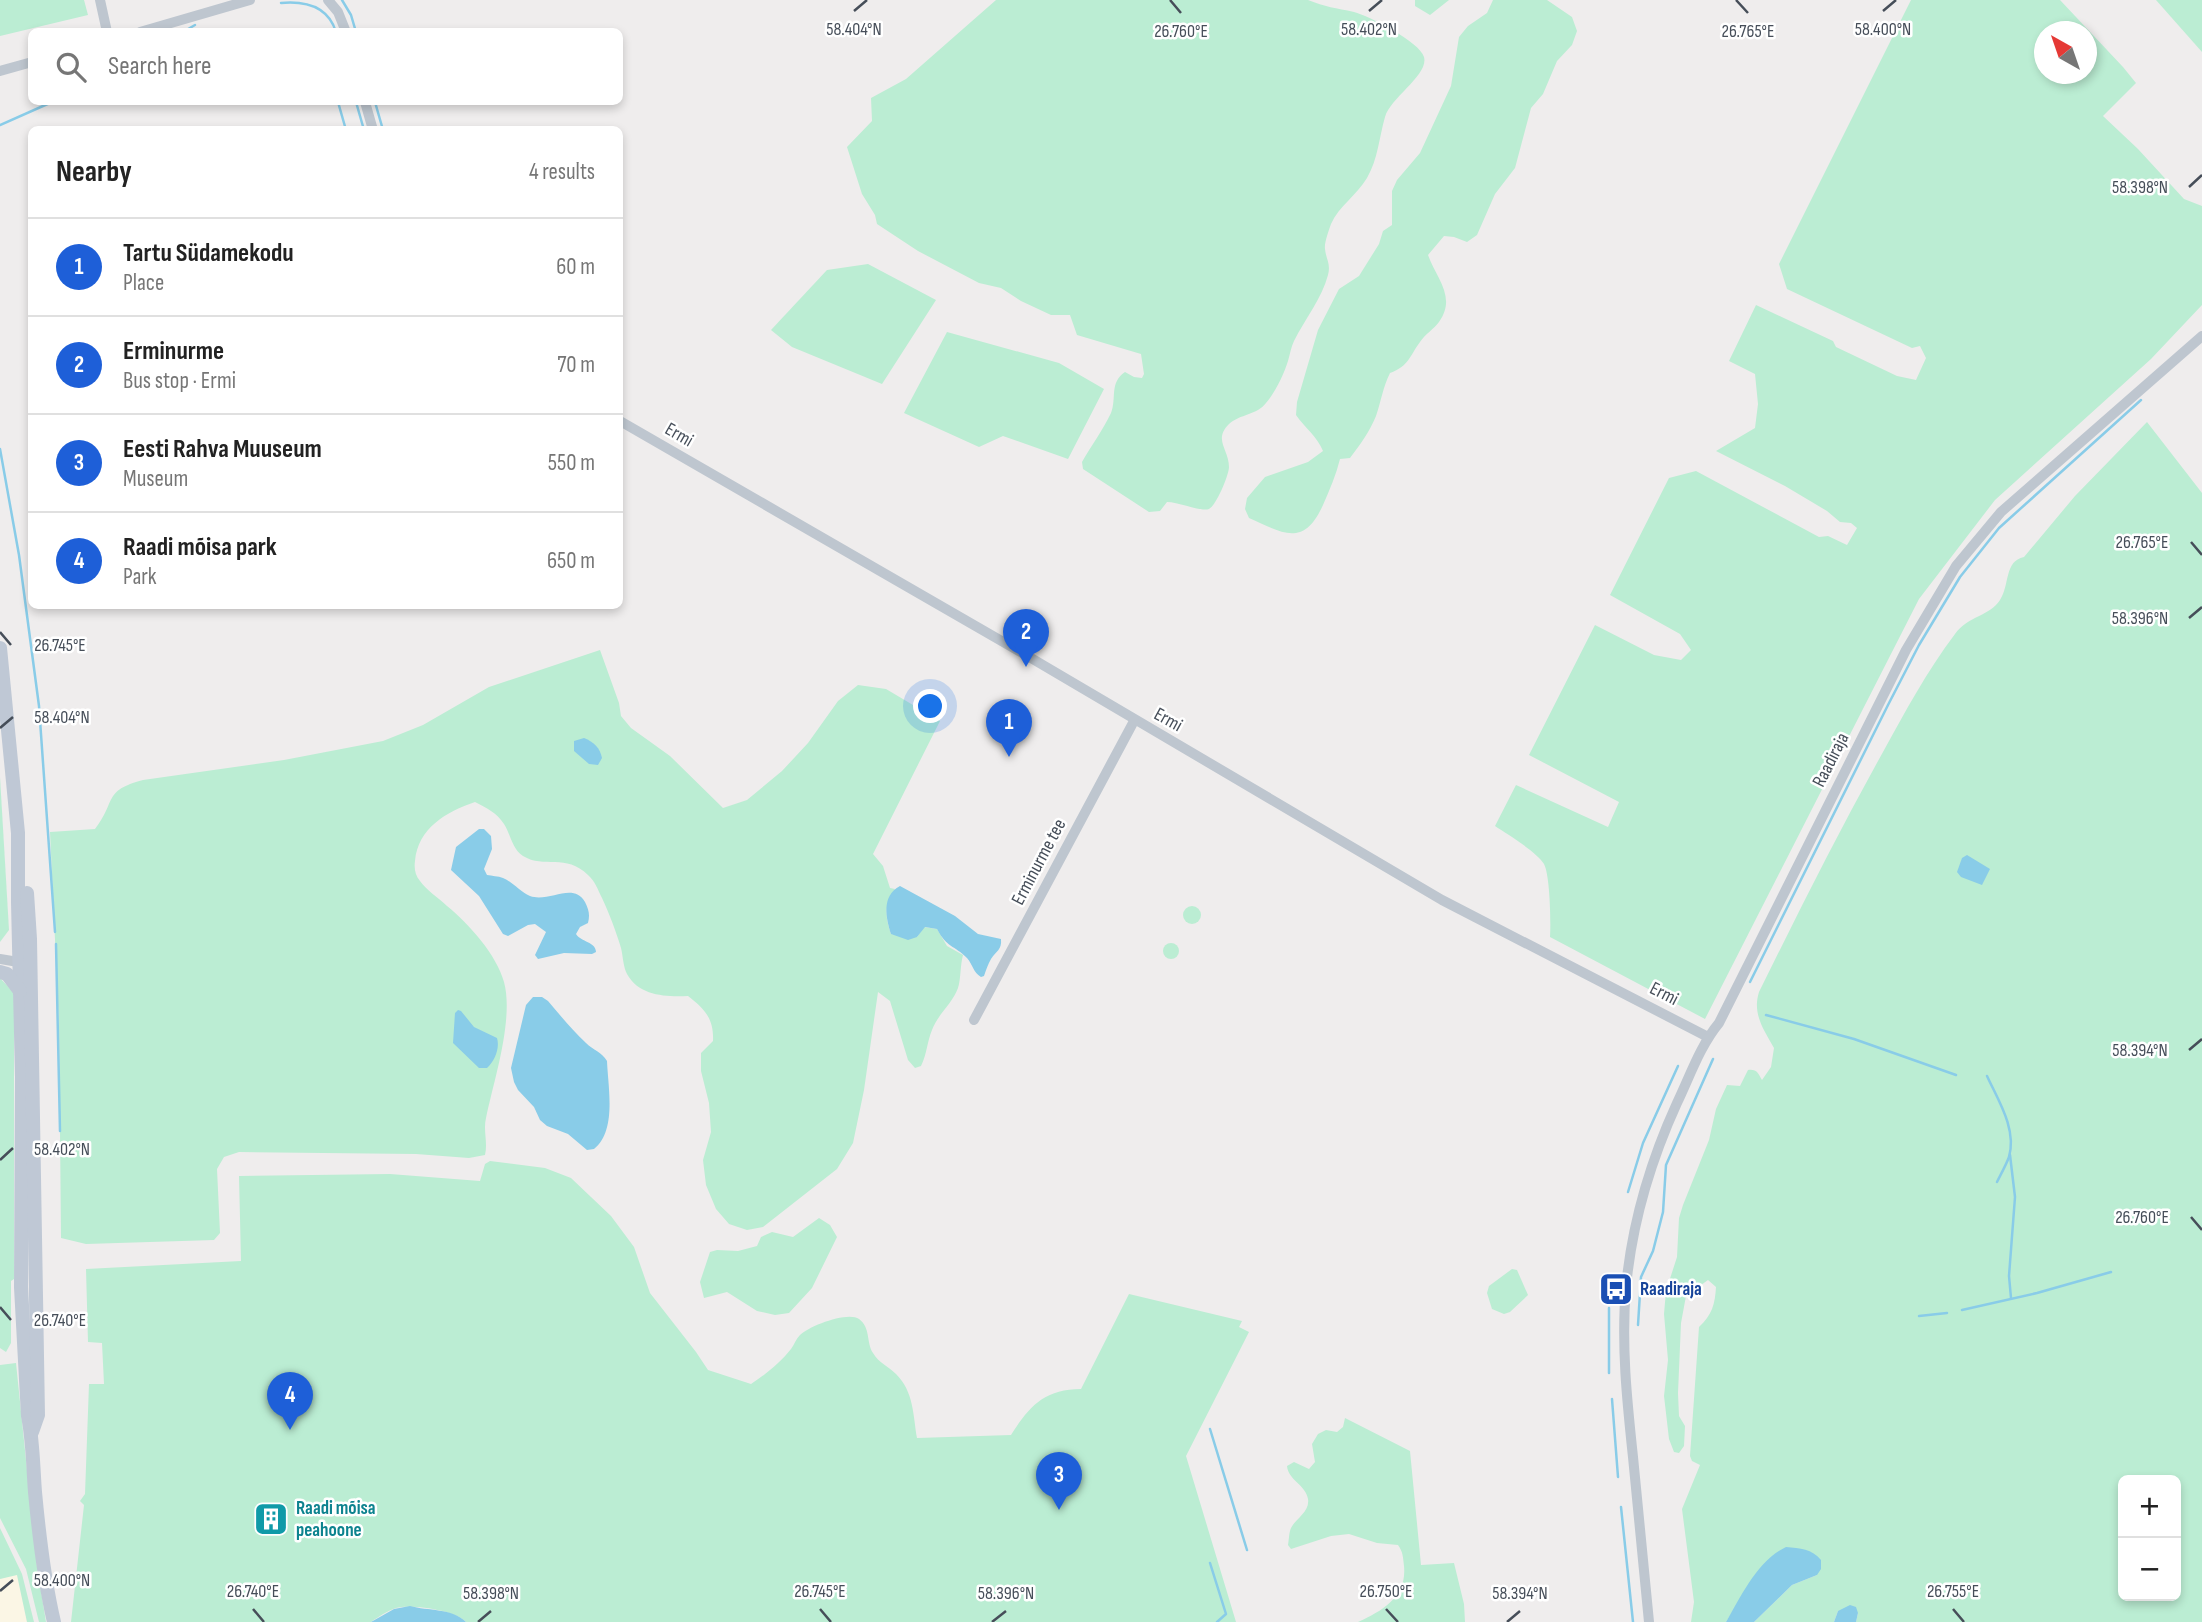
<!DOCTYPE html>
<meta charset="utf-8">
<style>
:root{--surface:#fff;--page:#f2f2f2;--text:#222;--muted:#767676;--line:#e0e0e0;--accent:#1e5fd8}
body{margin:0;font-family:"Sofia Sans Condensed",sans-serif;background:var(--page);color:var(--text)}
.controls{position:absolute;right:21px;bottom:21px;display:grid;overflow:hidden;border-radius:10px;box-shadow:0 4px 10px #0003}
.controls button{width:63px;height:63px;display:grid;place-items:center;padding:0;border:0;border-bottom:2px solid var(--line);background:var(--surface);color:var(--text);font:35px sans-serif}
.compass{position:absolute;left:2034px;top:21px;width:63px;height:63px;border-radius:50%;background:var(--surface);box-shadow:0 4px 10px #0003;rotate:320deg}
.you{position:absolute;left:931px;top:707px;width:24px;height:24px;margin:-18px;border:5px solid #fff;border-radius:50%;background:#1a73e8;box-shadow:0 0 0 10px #1a73e833}
.badge{display:grid;place-items:center;width:46px;height:46px;border-radius:50%;background:var(--accent);color:#fff;font-size:23px;font-weight:700}
.pin{position:absolute;translate:-50% -58px;filter:drop-shadow(0 2px 4px #0008)}
.pin::after{content:'';position:absolute;top:37px;width:24px;height:21px;background:inherit;clip-path:polygon(0 0,100% 0,50% 100%)}
.list{margin:0;padding:0;list-style:none}
h2{display:flex;justify-content:space-between;align-items:center;height:91px;margin:0;padding:0 28px;font-size:30px}
h2 small{font-size:23px;font-weight:400;color:var(--muted)}
.list li{display:grid;grid-template-columns:46px 1fr auto;gap:21px;align-items:center;box-sizing:border-box;height:98px;padding:0 28px;border-top:2px solid var(--line)}
.list b{display:block;font-size:26px;white-space:nowrap}
.list p{margin:0;font-size:23px;white-space:nowrap;color:var(--muted)}
.list em{font-size:23px;font-style:normal;color:var(--muted)}
.icon{flex:none;width:38px;height:38px;fill:none;stroke:currentColor;stroke-width:2;stroke-linecap:round;stroke-linejoin:round}
.map{position:relative;flex:none;width:2202px;height:1622px;overflow:hidden}
.search{position:absolute;background:var(--surface);box-shadow:0 4px 10px #0003;left:28px;top:28px;width:595px;height:77px;display:flex;align-items:center;gap:18px;box-sizing:border-box;padding:0 24px;border-radius:10px;color:var(--muted);font-size:26px}
.panel{position:absolute;background:var(--surface);box-shadow:0 4px 10px #0003;left:28px;top:126px;width:595px;height:483px;border-radius:10px}
.map>svg:first-child{display:block}
.commercial{fill:#fbf6e5}
.green{fill:#bbedd3;fill-rule:evenodd}
.water{fill:#89cce8}
.lines{fill:none;stroke-linecap:round;stroke-linejoin:round}
.stream{stroke:#89cce8;stroke-width:2.5}
.minor{stroke:#bec6cf;stroke-width:10}
.secondary{stroke:#bfc8d5;stroke-width:14}
.ticks{fill:none;stroke:#464e59;stroke-width:2.5}
.labels{text-anchor:middle;dominant-baseline:central;stroke-width:5;stroke-linejoin:round;paint-order:stroke}
.street-label{font-size:19px;fill:#464e59;stroke:#fff}
.transit-label{font-size:19px;font-weight:bold;fill:#164399;stroke:#fff;text-anchor:start}
.culture-label{font-size:19px;font-weight:bold;fill:#0d838f;stroke:#fff;text-anchor:start}
.ticks-label{font-size:18px;text-anchor:middle;fill:#464e59;stroke:#fff;stroke-width:5;stroke-linejoin:round;paint-order:stroke}
</style>
<div class="map">
<svg width="2202" height="1622" viewBox="0 0 2202 1622">
<rect width="100%" height="100%" fill="#efeded"/>
<!-- commercial -->
<polygon class="commercial" points="17,1574 27,1622 0,1622 0,1579"/>
<!-- green -->
<g class="green">
<polygon points="0,0 84,0 88,15 0,36"/>
<path d="M996,0H1308C1325,7 1336,8 1354,12C1369,16 1420,42 1424,57C1429,75 1391,97 1385,117C1379,138 1378,159 1367,178C1357,195 1339,206 1331,224C1329,230 1324,243 1325,249C1326,259 1331,264 1328,275C1322,298 1305,319 1294,341C1291,347 1290,354 1288,361C1284,374 1275,393 1266,403C1257,415 1240,414 1229,424C1213,440 1229,449 1229,467C1229,475 1216,506 1209,509C1201,512 1179,502 1167,502L1160,511L1149,512L1083,469L1082,462C1091,446 1103,430 1111,413C1117,398 1109,383 1125,372L1134,377L1142,378L1144,374L1141,354L1077,335L1070,315H1051L1021,301L1001,288L979,283L918,251L877,224L875,215L862,194L847,147L872,121L871,98L906,79Z"/>
<polygon points="1415,0 1449,0 1430,15 1415,6"/>
<path d="M1493,0H1547L1572,17L1577,31L1572,45L1557,61L1543,94L1531,108L1515,168L1495,194L1477,235L1467,242L1454,237L1444,236L1428,255C1436,278 1457,297 1439,322C1434,329 1425,334 1420,342C1409,357 1409,366 1390,373C1383,387 1381,401 1376,416C1370,431 1360,445 1350,458L1340,459C1336,475 1330,489 1323,505C1304,547 1284,534 1249,518L1245,509L1247,498L1265,477L1308,462L1323,451C1317,436 1305,428 1296,415L1297,402L1318,330L1339,289L1359,276L1379,244L1383,231L1392,225V191L1397,180L1420,153L1451,86L1459,37L1468,26L1487,13Z"/>
<path d="M1911,0H2060L2123,67L2136,83L2103,116L2138,149L2184,199L2202,206V305L2151,359L1995,500L1919,599L1705,1019L1550,937C1551,923 1550,875 1544,864C1537,852 1507,834 1495,826L1516,785L1608,827L1619,802L1529,755L1595,625L1654,655L1681,660L1691,650L1680,634L1610,595L1669,478L1696,471L1819,537L1828,536L1847,545L1857,528L1851,523L1840,522L1827,511L1785,486L1716,451L1755,428L1758,404L1755,374L1729,361L1756,305L1833,341L1836,347L1897,376L1916,380L1926,358L1920,346L1912,348L1787,289L1779,264ZM2044,32H2086V74H2044Z"/>
<polygon points="2156,0 2202,0 2202,52"/>
<polygon points="868,264 936,300 882,384 792,347 771,330 827,270"/>
<polygon points="947,332 1059,363 1104,389 1068,459 1003,436 979,447 904,413"/>
<path d="M2147,422L2202,493V1622H1856L1858,1613L1838,1611L1834,1622H1754L1792,1585L1817,1575H1755L1726,1622H1691L1694,1602L1682,1509L1700,1465L1692,1461L1690,1456L1699,1327C1712,1315 1715,1304 1716,1287L1708,1280L1686,1296L1681,1323L1678,1393L1679,1416L1685,1426L1684,1446L1679,1453L1674,1452L1669,1439L1664,1396L1668,1360L1664,1314L1666,1291L1677,1257L1679,1218L1683,1205L1709,1140L1716,1109L1727,1085L1740,1086L1748,1070C1757,1069 1758,1073 1762,1080L1771,1067L1774,1048C1764,1030 1752,1014 1759,992C1799,911 1839,831 1883,752C1905,712 1927,671 1955,634C1968,616 1990,616 2000,600C2010,585 2004,561 2024,557L2075,496ZM2123,1480H2176V1596H2123Z"/>
<path d="M600,650L619,703L621,716L631,728L670,756L723,808L747,800L782,771L808,743L838,701L858,685L886,689L940,721L873,854L883,866L890,888L895,889C884,906 885,916 891,934L917,937L924,927L937,929L947,946L963,955C960,966 961,978 958,988C952,1004 938,1014 932,1030C927,1042 927,1054 921,1066L915,1068L908,1060L890,1001L878,992L864,1090L853,1143L837,1169L763,1227L747,1230L729,1224L716,1209L706,1185L703,1160L711,1132L709,1103L701,1071V1053L713,1041C714,1019 705,1009 688,996C666,997 639,996 627,974C623,966 623,956 621,948C616,931 609,913 602,898C598,890 595,881 588,875C566,853 544,869 523,856C512,849 511,835 504,824C497,813 487,808 475,802C446,812 418,828 415,861C414,868 415,875 420,881C426,890 439,898 447,906C468,923 497,955 504,982C514,1019 494,1080 486,1118C483,1130 488,1143 485,1155L469,1158L416,1154L239,1152L224,1157L217,1169L220,1233L214,1240L86,1244L61,1238L59,1026L50,832L95,829C117,801 102,791 143,780L284,760L383,741L423,725L489,687Z"/>
<polygon points="0,777 9,930 0,942"/>
<circle cx="1192" cy="915" r="9"/>
<circle cx="1171" cy="951" r="8"/>
<polygon points="0,978 14,993 14,1279 11,1281 11,1343 6,1352 0,1348"/>
<path d="M490,1161L545,1168L571,1178L611,1216L634,1247L650,1293L696,1352L708,1370L751,1384C765,1375 781,1362 791,1349C794,1345 796,1339 800,1335C809,1326 848,1311 859,1319C871,1328 866,1342 873,1353C879,1363 888,1366 896,1374C914,1392 913,1415 917,1438L1011,1435C1029,1407 1044,1389 1081,1389L1129,1294L1242,1321L1239,1327L1249,1332L1186,1456L1236,1622H466C455,1610 411,1604 396,1608C387,1611 378,1617 371,1622H71L84,1505L80,1501L85,1494L89,1384H104L102,1343L88,1342L86,1269L241,1261L239,1176L390,1174L480,1181L485,1164Z"/>
<polygon points="819,1218 830,1225 837,1237 812,1288 789,1313 775,1315 757,1311 727,1292 704,1298 700,1282 710,1252 717,1250 738,1251 757,1246 761,1237 772,1232 793,1237"/>
<polygon points="1512,1269 1517,1270 1528,1295 1510,1312 1504,1314 1492,1309 1487,1293 1489,1286"/>
<polygon points="16,1363 37,1567 46,1622 39,1622 26,1569 0,1518 0,1365"/>
<path d="M1345,1418L1410,1451L1421,1565L1454,1563L1464,1604L1465,1622H1358C1384,1610 1407,1596 1404,1566C1403,1557 1403,1552 1398,1545L1377,1543L1349,1534L1331,1536L1291,1549L1288,1545C1289,1540 1289,1532 1291,1528C1296,1518 1310,1512 1308,1499C1306,1485 1288,1480 1287,1466L1294,1462L1309,1469L1315,1462L1312,1444L1318,1434L1326,1430L1337,1432L1343,1427Z"/>
<polygon points="0,1528 22,1574 34,1622 27,1622 17,1575 0,1579"/>
</g>
<!-- water -->
<g class="water">
<path d="M584,738C594,742 600,748 602,758L598,765L589,764L574,751V741Z"/>
<path d="M479,829H484L491,836L492,849L484,869L487,875C492,876 498,876 503,878C513,882 520,892 530,896C549,903 573,881 585,902C589,910 590,915 588,923L580,927L576,934C581,942 596,942 596,952L592,954L564,953L538,959L535,955L546,932L535,924L528,925L508,936L503,934L479,896L451,870L456,847Z"/>
<polygon points="1967,855 1990,869 1982,885 1961,877 1957,872 1962,858"/>
<path d="M900,886L955,916L978,934L1001,939C1002,950 996,951 991,959C988,964 986,970 984,976L981,977C973,972 973,965 967,958C954,945 947,948 937,929L925,927L917,937L908,940L891,934C886,918 881,896 900,886Z"/>
<path d="M533,997H542L548,1001C560,1015 572,1030 586,1043C593,1050 602,1052 607,1061C608,1087 617,1131 594,1149L587,1150L568,1134L547,1126L540,1120L534,1107L518,1090L514,1082L511,1068L526,1005Z"/>
<path d="M458,1010L461,1011L474,1027L497,1038C500,1048 495,1061 487,1068H479L453,1043L455,1013Z"/>
<path d="M1786,1547C1800,1548 1812,1549 1821,1560V1569L1817,1575L1792,1585L1754,1622H1726C1742,1595 1757,1561 1786,1547Z"/>
<polygon points="1850,1605 1856,1607 1858,1613 1856,1622 1834,1622 1838,1611"/>
<path d="M410,1606C428,1611 452,1608 466,1622H371L394,1609Z"/>
</g>
<g class="lines">
<!-- stream -->
<g class="stream">
<polyline points="342,0 351,15 356,32"/>
<path d="M281,3C304,1 328,6 336,32"/>
<polyline points="183,32 195,25"/>
<polyline points="338,102 346,130"/>
<polyline points="356,102 364,130"/>
<polyline points="375,102 383,130"/>
<polyline points="0,125 52,102"/>
<polyline points="0,449 19,555 39,706 55,932"/>
<polyline points="56,944 60,1131"/>
<polyline points="1750,982 1888,705 1919,645 1960,577 1999,528 2141,400"/>
<polyline points="1766,1015 1854,1039 1956,1075"/>
<path d="M1987,1076C1998,1100 2017,1129 2009,1157C2006,1165 2001,1174 1997,1182"/>
<polyline points="2010,1155 2015,1197 2009,1276 2011,1298"/>
<polyline points="1628,1192 1643,1143 1678,1066"/>
<polyline points="1962,1310 2037,1293 2111,1272"/>
<polyline points="1919,1316 1947,1313"/>
<polyline points="1638,1325 1641,1277 1653,1251 1663,1212 1666,1165 1713,1059"/>
<polyline points="1609,1373 1609,1308"/>
<polyline points="1612,1399 1618,1477"/>
<polyline points="1210,1429 1247,1550"/>
<polyline points="1621,1507 1633,1622"/>
<polyline points="1210,1563 1226,1614 1217,1622"/>
</g>
<!-- minor -->
<g class="minor">
<polyline points="100,0 107,32"/>
<polyline points="328,0 338,12 346,32"/>
<polyline points="140,32 250,0"/>
<polyline points="0,71 32,62"/>
<polyline points="365,102 373,130"/>
<polyline points="620,421 1031,658 1442,900 1708,1037"/>
<polyline points="0,959 24,963"/>
<polyline points="974,1020 1134,721"/>
<path d="M1649,1622C1644,1567 1638,1512 1633,1457C1627,1401 1621,1344 1626,1287C1632,1224 1651,1160 1677,1103C1690,1076 1700,1046 1719,1023L1906,650L1956,566L2001,512L2202,336"/>
</g>
<!-- secondary -->
<g class="secondary">
<path d="M0,648L18,833V902L22,1077L21,1287L28,1416C33,1441 33,1466 35,1492C39,1535 44,1580 54,1622"/>
<polyline points="27,893 30,939 38,1415 32,1432"/>
<polyline points="0,972 7,974 20,991"/>
</g>
</g>
<!-- ticks -->
<path class="ticks" d="M1170,0L1181,13M1736,0L1748,13M854,11L867,0M1369,11L1382,0M1883,11L1896,0M2189,187L2202,175M2191,542L2202,555M2189,618L2202,607M0,632L11,645M0,728L13,717M2189,1050L2202,1039M0,1160L13,1148M2191,1217L2202,1230M0,1307L11,1320M0,1591L13,1580M253,1609L264,1622M820,1609L831,1622M1386,1609L1398,1622M1953,1609L1964,1622M478,1622L491,1611M992,1622L1006,1611M1507,1622L1520,1611"/>
<!-- icons -->
<defs>
<g id="bus-square" transform="scale(1.75)"><rect x="-9" y="-9" width="18" height="18" rx="4" fill="#1a4fb4" stroke="#fff"/><path d="M-5-6H5V4H4V6H2V4H-2V6H-4V4H-5ZM-3.5-4V0h7V-4ZM-3.5 1.2v1.5H-2V1.2ZM2 1.2v1.5H3.5V1.2Z" fill="#fff"/></g>
<g id="building-square" transform="scale(1.75)"><rect x="-9" y="-9" width="18" height="18" rx="4" fill="#0f9aa8" stroke="#fff"/><path d="M-4-6H4V6H1V3H-1V6H-4ZM-2.5-4.3h1.7v1.8h-1.7ZM.8-4.3h1.7v1.8H.8ZM-2.5-1h1.7V.8h-1.7ZM.8-1h1.7V.8H.8Z" fill="#fff"/></g>
</defs>
<g fill-rule="evenodd">
<use href="#bus-square" x="1616" y="1289"/>
<use href="#building-square" x="271" y="1519"/>
</g>
<g class="labels">
<!-- street labels -->
<g class="street-label">
<text transform="translate(679 435) rotate(30)">Ermi</text>
<text transform="translate(1168 720) rotate(29)">Ermi</text>
<text transform="translate(1831 760) rotate(-63)">Raadiraja</text>
<text transform="translate(1039 862) rotate(-62)">Erminurme tee</text>
<text transform="translate(1664 994) rotate(27)">Ermi</text>
</g>
<!-- transit labels -->
<g class="transit-label">
<text x="1640" y="1289">Raadiraja</text>
</g>
<!-- culture labels -->
<g class="culture-label">
<text x="296" y="1508">Raadi mõisa<tspan x="296" dy="22">peahoone</tspan></text>
</g>
</g>
<g class="ticks-label">
<text x="854" y="35">58.404°N</text>
<text x="1369" y="35">58.402°N</text>
<text x="1883" y="35">58.400°N</text>
<text x="1181" y="37">26.760°E</text>
<text x="1748" y="37">26.765°E</text>
<text x="2140" y="193">58.398°N</text>
<text x="2142" y="548">26.765°E</text>
<text x="2140" y="624">58.396°N</text>
<text x="60" y="651">26.745°E</text>
<text x="62" y="723">58.404°N</text>
<text x="2140" y="1056">58.394°N</text>
<text x="62" y="1155">58.402°N</text>
<text x="2142" y="1223">26.760°E</text>
<text x="60" y="1326">26.740°E</text>
<text x="62" y="1586">58.400°N</text>
<text x="253" y="1597">26.740°E</text>
<text x="820" y="1597">26.745°E</text>
<text x="1386" y="1597">26.750°E</text>
<text x="1953" y="1597">26.755°E</text>
<text x="491" y="1599">58.398°N</text>
<text x="1006" y="1599">58.396°N</text>
<text x="1520" y="1599">58.394°N</text>
</g>
</svg>
<div class="controls">
<button>+</button>
<button>−</button>
</div>
<svg class="compass" viewBox="-18 -18 36 36"><path d="M0-13l5 13h-10z" fill="#e53935"/><path d="M0 13l5-13h-10z" fill="#767676"/></svg>
<div class="you"></div>
<div class="pin badge" style="left:1009px;top:757px">1</div>
<div class="pin badge" style="left:1026px;top:667px">2</div>
<div class="pin badge" style="left:1059px;top:1510px">3</div>
<div class="pin badge" style="left:290px;top:1430px">4</div>
<div class="search"><svg class="icon" aria-label="search" viewBox="0 0 24 24"><circle cx="10" cy="10" r="6"/><path d="M15 15l6 6"/></svg>Search here</div>
<section class="panel">
<h2>Nearby<small>4 results</small></h2>
<ul class="list">
<li><span class="badge">1</span><div><b>Tartu Südamekodu</b><p>Place</p></div><em>60 m</em></li>
<li><span class="badge">2</span><div><b>Erminurme</b><p>Bus stop · Ermi</p></div><em>70 m</em></li>
<li><span class="badge">3</span><div><b>Eesti Rahva Muuseum</b><p>Museum</p></div><em>550 m</em></li>
<li><span class="badge">4</span><div><b>Raadi mõisa park</b><p>Park</p></div><em>650 m</em></li>
</ul>
</section>
</div>
